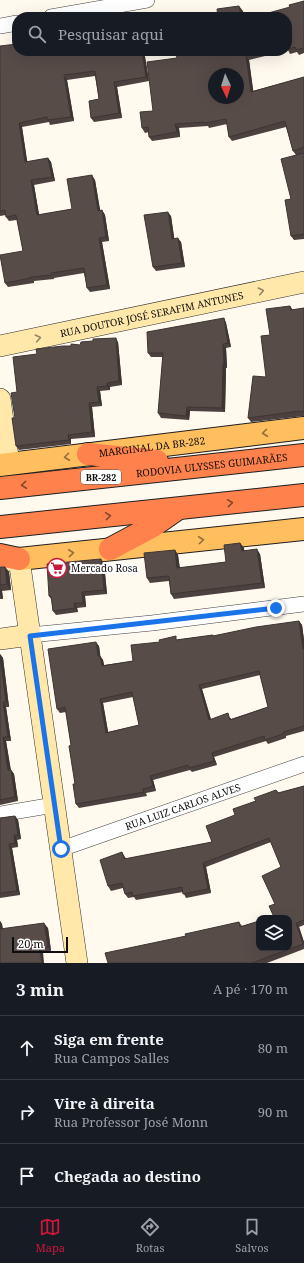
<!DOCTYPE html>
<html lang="pt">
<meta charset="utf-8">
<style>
:root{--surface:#171b24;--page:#20242c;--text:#f1f3f6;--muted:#9ea1a6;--line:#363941;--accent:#cc173c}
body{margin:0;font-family:"Noto Serif",serif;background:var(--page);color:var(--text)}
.controls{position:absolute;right:12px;bottom:12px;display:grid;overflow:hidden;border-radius:8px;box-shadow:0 4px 16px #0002}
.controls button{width:36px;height:36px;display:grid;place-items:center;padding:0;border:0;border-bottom:1px solid var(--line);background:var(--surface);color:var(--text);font:20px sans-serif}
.compass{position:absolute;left:208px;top:68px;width:36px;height:36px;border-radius:50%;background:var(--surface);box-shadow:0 4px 16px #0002;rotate:176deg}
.scale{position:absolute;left:12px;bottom:10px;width:56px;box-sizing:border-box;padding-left:4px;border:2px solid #0e0e0e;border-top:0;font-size:11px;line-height:14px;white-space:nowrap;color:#0e0e0e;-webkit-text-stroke:3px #fff;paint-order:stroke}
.stop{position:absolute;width:12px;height:12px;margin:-9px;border:3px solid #1a73e8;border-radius:50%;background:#fff}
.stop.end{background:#1a73e8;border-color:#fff;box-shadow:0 1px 4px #0008}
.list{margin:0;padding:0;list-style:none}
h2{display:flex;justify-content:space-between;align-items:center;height:52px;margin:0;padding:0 16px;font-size:17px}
h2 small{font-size:13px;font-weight:400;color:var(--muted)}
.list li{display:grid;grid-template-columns:26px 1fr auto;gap:12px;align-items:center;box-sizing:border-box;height:64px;padding:0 16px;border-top:1px solid var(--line)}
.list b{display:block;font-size:15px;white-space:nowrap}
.list p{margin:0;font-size:13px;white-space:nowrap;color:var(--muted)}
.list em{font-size:13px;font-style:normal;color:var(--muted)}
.icon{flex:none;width:22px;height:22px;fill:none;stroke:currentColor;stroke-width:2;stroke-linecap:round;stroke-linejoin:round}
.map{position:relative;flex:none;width:304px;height:963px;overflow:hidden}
.search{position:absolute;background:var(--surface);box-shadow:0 4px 16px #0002;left:12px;right:12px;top:12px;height:44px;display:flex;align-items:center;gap:10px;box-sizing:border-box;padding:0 14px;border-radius:16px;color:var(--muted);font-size:15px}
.sheet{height:244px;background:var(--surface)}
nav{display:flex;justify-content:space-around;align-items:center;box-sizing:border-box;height:56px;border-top:1px solid var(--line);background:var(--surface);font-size:11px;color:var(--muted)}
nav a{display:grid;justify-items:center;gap:2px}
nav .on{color:var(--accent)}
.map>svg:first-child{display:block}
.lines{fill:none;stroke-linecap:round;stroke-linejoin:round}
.street-casing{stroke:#414141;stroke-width:16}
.secondary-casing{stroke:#303030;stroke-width:22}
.primary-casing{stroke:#1f1f1f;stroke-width:24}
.highway-casing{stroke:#1f1f1f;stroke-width:24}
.street{stroke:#fff;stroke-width:15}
.secondary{stroke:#ffe8a9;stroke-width:21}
.primary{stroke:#ffbf5e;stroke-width:22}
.highway{stroke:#ff824c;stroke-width:22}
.wall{fill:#4c413f;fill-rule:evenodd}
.shaded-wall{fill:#3e3533}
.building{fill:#584c49;stroke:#3e3533;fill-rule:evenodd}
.oneway{stroke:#938663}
.oneway2{stroke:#936f3a}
.oneway3{stroke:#86482d}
.route{stroke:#1a73e8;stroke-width:5}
.labels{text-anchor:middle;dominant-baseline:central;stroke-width:4;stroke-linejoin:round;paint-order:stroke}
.shield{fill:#fff;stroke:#565656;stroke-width:1}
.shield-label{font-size:9px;font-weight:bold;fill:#0e0e0e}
.street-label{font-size:10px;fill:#0e0e0e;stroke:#fff}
.poi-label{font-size:10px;fill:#0e0e0e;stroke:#fff;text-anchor:start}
</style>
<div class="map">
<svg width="304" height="963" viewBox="0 0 304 963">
<rect width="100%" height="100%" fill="#fff9ee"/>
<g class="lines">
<!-- street casing -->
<g class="street-casing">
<g id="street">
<polyline points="51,17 147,0"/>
<polyline points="0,26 17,23"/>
<polyline points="30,635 152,623 304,604"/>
<polyline points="0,814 54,805"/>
<path id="s1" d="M61,849L304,764"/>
</g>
</g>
<!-- secondary casing -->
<g class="secondary-casing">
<g id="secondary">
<path id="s2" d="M0,346L304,282"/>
<polyline points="0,399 9,464"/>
<polyline points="2,561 19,559 77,963"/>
<polyline points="0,639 30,635"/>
</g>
</g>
<!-- primary casing -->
<g class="primary-casing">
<g id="primary">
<path id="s3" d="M0,465L304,428"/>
<polyline points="19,559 304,529"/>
</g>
</g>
<!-- highway casing -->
<g class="highway-casing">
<g id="highway">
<polyline points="88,454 157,461"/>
<path id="s4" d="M0,488L304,455"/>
<polyline points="0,527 304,495"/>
<polyline points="110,549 153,526 176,510"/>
<polyline points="0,555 19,559"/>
</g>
</g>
<!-- street -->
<use href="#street" class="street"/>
<!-- secondary -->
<use href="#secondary" class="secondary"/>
<!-- primary -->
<use href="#primary" class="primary"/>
<!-- highway -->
<use href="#highway" class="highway"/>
</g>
<!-- wall -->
<g class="wall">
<polygon points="304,1 304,53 299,55 297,52 290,54 288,50 287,50 287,17 290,7"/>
<polygon points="0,46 17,51 144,51 149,81 117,87 122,118 94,122 91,118 99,99 95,76 67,80 74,121 50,125 49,122 22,127 27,162 48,158 51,162 55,181 34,185 39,215 72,209 95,180 100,211 102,210 105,215 109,241 102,242 110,289 90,292 87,288 84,273 54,278 54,279 34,281 34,283 8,287 5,283 23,251 17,220 9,221 6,217 6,215 0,216"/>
<polygon points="176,51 285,51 249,60 253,91 304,77 304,239 294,240 291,236 291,199 296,155 293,151 286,127 232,141 229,137 227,124 209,128 208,126 179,128 180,137 152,141 149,137 149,132 145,133 142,128 153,111 177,58"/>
<polygon points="171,216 174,238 181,242 185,267 156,271 153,267"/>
<polygon points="290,306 293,310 304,308 304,416 251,422 248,418 266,377 270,335"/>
<polygon points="224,318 226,323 231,347 226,348 227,368 226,368 225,412 190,411 189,420 161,418 158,413 163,357 151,357 148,353"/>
<polygon points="118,342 122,385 110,387 110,390 100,391 102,406 92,407 95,437 71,439 71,444 19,450 16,446 15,418 17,392 37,354 80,345"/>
<polygon points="240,543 244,548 244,551 260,554 265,588 174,599 171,594 169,581 150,583 147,578 175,550 178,555 180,568 226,562"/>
<polygon points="104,563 107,594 85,596 86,607 77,608 78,612 56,615 53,611 52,600 49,596"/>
<polygon points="0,567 5,567 9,572 11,590 2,591 3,599 0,599"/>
<path d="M299,621L302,625L304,640V731L286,736V738L268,744L266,741L214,757L217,765L192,772L190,770L153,780L156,791L146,793L147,796L79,808L76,804L75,784L71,745L66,712L60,713L57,709L99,646L100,656L103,660L104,665L133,661L160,642L213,635V636ZM260,675L268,707L231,719V718L211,719L202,689ZM133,697L139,725L108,732L103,703Z"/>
<polygon points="0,654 3,658 9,707 6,707 11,741 6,741 11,770 14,774 18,801 0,805"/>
<polygon points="304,786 304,925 299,927 304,942 304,949 267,963 108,963 186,936 239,922 242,926 274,917 281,867 271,842 206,867 211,893 186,898 183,892 136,900 134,897 128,898 125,894 123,888 111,891 108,886 125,857 126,859 212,842 235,815 256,801 276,790 279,793"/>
<polygon points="15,816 18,820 21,839 17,840 18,847 12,848 20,895 0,898 0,818"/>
<polygon points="0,921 2,924 3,929 48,928 51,951 43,952 0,963"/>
</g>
<!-- shaded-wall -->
<g class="shaded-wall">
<polygon points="239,6 243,11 244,17 241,17"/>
<polygon points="142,51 144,51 149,81 146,77"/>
<polygon points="246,56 249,60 254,96 251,92"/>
<polygon points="64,75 67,80 74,121 71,117"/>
<polygon points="114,82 117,87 122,118 119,113"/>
<polygon points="19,123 22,127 28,166 25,162"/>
<polygon points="175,124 179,128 180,137 177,132"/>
<polygon points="48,158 51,162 55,181 52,177"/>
<polygon points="92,175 95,180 101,215 98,211"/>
<polygon points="31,180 34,185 40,220 37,215"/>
<polygon points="102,210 105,215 109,241 106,237"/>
<polygon points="168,212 171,216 175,243 172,239"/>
<polygon points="99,238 102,242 110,289 107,285"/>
<polygon points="178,238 181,242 185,267 182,263"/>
<polygon points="224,318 226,323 231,347 228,343"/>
<polygon points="116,338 118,342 122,385 119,381"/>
<polygon points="223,344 226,348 227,368 224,364"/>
<polygon points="223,364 226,368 225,412 222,408"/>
<polygon points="107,383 110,387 110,390 107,386"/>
<polygon points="97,387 100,391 102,406 99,402"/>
<polygon points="89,403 92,407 95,437 92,432"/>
<polygon points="187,407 190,411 189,420 186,416"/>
<polygon points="68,435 71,439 71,444 69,440"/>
<polygon points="240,543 244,548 245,556 242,551"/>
<polygon points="257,549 260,554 265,588 262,583"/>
<polygon points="175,550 178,555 180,573 177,568"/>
<polygon points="101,559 104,563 107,594 104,590"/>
<polygon points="5,567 9,572 11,590 7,584"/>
<polygon points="0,588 2,591 3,599 0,595"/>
<polygon points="82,592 85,596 86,607 83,603"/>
<polygon points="74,603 77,608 78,612 75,608"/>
<polygon points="299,621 302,625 304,640 304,650 303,649"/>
<polygon points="96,642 99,646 101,660 98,656"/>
<polygon points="0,654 3,658 9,707 6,702"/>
<polygon points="100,656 103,660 105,670 102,666"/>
<polygon points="199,685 202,689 212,724 209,720"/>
<polygon points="100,699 103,703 109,737 106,733"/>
<polygon points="3,702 6,707 11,741 8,737"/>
<polygon points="3,737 6,741 11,773 11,770 14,774 18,801 15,797 8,770"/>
<polygon points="212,753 214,757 217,765 214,761"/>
<polygon points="150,776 153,780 156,791 153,786"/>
<polygon points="15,816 18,820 21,839 18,835"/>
<polygon points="14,835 17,840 18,847 15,843"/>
<polygon points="9,844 12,848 20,895 17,891"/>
<polygon points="122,852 125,857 127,864 124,859"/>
<polygon points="203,863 206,867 211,893 208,889"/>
<polygon points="0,921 2,924 3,934 0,929"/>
<polygon points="44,923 48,928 51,951 48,947"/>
<polygon points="296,923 299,927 304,942 304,945"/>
<polygon points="39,948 43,952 44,963 42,963"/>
</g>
<!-- building -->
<g class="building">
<polygon points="304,1 304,48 296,50 295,47 287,49 287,17 254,17 290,7 289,5"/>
<polygon points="239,6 241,17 218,17 217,9"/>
<polygon points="17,44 17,51 142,51 146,77 114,82 119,113 91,118 89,101 99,99 95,71 64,75 71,117 47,120 47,117 19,123 25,162 48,158 52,177 31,180 37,215 72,209 67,179 92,175 98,211 102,210 106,237 99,238 107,285 87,288 84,268 51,273 51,275 31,277 31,278 5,283 0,255 23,251 16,215 6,217 5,210 0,211 0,46"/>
<path d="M176,51H263L246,56L251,92L304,77V147L293,151L285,121L229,137L226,119L205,123V122L175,124L177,132L149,137L148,127L142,128L140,112L153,111L147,62L177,58ZM214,74H238V98H214Z"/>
<polygon points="304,153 304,234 291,236 285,200 291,199 281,159"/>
<polygon points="168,212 172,239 178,238 182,263 153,267 144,215"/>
<polygon points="290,306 291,310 304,308 304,412 300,411 248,418 253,376 266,377 261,336 270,335 266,309"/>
<polygon points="224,318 228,343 223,344 224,364 223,364 222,408 187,407 186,416 158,413 163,353 148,353 147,332"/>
<polygon points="116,338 119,381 107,383 107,386 97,387 99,402 89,403 92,432 68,435 69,440 16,446 12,418 15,418 11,393 17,392 13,357 37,354 36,349 63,346 71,346 71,344 80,345 81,342 93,341 93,339"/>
<polygon points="240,543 242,551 257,549 262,583 171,594 169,576 147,578 144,553 175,550 177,568 226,562 224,545"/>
<polygon points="101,559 104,590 82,592 83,603 74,603 75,608 53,611 51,596 49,596 47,564"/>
<polygon points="0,567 5,567 7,584 0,585"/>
<path d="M299,621L303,649H304V726L283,732V734L265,740L264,736L212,753L214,761L189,768L188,765L150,776L153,786L143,789L144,792L76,804L73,784H75L69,746L71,745L65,707L57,709L48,649L96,642L98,656H100L102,666L133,661L131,645L160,642L159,640L176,636V640L213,635V636L256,627ZM259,671L268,707L230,720L228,713L209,720L199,685ZM132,692L139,725L106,733L100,699Z"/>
<polygon points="0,656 6,702 3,702 8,737 3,737 8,770 11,770 15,797 0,800"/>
<polygon points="304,786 304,920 296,923 303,944 252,963 108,963 105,953 186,936 185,934 239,922 240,927 259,921 259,948 289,948 289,918 271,918 274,917 269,906 275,904 262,876 281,867 269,838 203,863 208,889 183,894 182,887 133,896 132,892 125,894 122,883 108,886 100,860 122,852 124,859 212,842 206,826 235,815 233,809 256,801 254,798 276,790 278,793"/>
<polygon points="15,816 18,835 14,835 15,843 9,844 17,891 0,893 0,818"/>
<polygon points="44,923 48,947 39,948 42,963 0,963 0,929"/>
</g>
<!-- one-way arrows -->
<defs><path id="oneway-chevron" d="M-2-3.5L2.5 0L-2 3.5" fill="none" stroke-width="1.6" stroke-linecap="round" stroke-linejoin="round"/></defs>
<g class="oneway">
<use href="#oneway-chevron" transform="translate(261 291) rotate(-12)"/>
<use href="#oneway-chevron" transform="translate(38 338) rotate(-12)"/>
</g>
<g class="oneway2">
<use href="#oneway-chevron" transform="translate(265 433) rotate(173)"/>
<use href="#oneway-chevron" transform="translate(67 457) rotate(173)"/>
<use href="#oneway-chevron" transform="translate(201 540) rotate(-6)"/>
<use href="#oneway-chevron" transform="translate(71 553) rotate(-6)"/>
</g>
<g class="oneway3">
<use href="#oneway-chevron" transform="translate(24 485) rotate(174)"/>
<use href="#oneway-chevron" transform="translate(230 503) rotate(-6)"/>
<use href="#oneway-chevron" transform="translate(108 516) rotate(-6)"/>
</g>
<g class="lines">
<!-- route -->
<polyline class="route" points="61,849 30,636 276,608"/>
</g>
<!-- icons -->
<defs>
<g id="supermarket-ring" transform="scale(1)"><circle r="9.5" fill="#fff" stroke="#cc173c" stroke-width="1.5"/><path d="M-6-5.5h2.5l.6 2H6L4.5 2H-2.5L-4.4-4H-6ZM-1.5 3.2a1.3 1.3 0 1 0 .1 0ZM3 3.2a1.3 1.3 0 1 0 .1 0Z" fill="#cc173c"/></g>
</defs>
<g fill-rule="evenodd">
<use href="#supermarket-ring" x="57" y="568"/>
</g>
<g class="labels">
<!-- shield labels -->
<rect class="shield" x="81" y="470" width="40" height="14" rx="3"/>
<g class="shield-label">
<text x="101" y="477">BR-282</text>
</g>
<!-- street labels -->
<g class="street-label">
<text stroke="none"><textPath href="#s2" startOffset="155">RUA DOUTOR JOSÉ SERAFIM ANTUNES</textPath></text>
<text stroke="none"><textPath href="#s3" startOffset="153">MARGINAL DA BR-282</textPath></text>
<text stroke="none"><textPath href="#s4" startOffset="213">RODOVIA ULYSSES GUIMARÃES</textPath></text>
<text stroke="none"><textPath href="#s1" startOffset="129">RUA LUIZ CARLOS ALVES</textPath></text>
</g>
<!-- poi labels -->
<g class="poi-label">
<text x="71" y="568">Mercado Rosa</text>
</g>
</g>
</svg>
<div class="controls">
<button><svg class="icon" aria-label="layers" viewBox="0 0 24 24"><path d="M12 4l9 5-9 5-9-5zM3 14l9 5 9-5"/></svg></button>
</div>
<svg class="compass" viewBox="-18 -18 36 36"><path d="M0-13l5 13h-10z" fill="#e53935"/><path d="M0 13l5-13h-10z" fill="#9ea1a6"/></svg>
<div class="scale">20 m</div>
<div class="stop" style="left:61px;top:849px"></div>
<div class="stop end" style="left:276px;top:608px"></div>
<div class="search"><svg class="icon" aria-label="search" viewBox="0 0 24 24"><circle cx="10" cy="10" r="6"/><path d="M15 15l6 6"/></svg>Pesquisar aqui</div>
</div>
<section class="sheet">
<h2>3 min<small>A pé · 170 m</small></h2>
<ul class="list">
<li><svg class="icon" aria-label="ahead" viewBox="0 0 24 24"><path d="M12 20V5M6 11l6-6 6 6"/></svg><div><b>Siga em frente</b><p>Rua Campos Salles</p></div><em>80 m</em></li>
<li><svg class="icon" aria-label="right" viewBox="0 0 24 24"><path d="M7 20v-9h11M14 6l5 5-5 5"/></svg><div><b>Vire à direita</b><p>Rua Professor José Monn</p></div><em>90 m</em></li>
<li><svg class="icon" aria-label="arrive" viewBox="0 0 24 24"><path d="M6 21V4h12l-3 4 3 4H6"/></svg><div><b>Chegada ao destino</b></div></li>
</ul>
</section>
<nav>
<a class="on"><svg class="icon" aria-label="map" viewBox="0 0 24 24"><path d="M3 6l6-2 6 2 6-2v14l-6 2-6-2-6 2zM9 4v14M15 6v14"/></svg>Mapa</a>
<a><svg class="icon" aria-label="directions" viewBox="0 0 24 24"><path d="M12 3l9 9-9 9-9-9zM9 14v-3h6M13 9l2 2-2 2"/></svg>Rotas</a>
<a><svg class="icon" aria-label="saved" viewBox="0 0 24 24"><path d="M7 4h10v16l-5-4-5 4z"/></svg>Salvos</a>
</nav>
